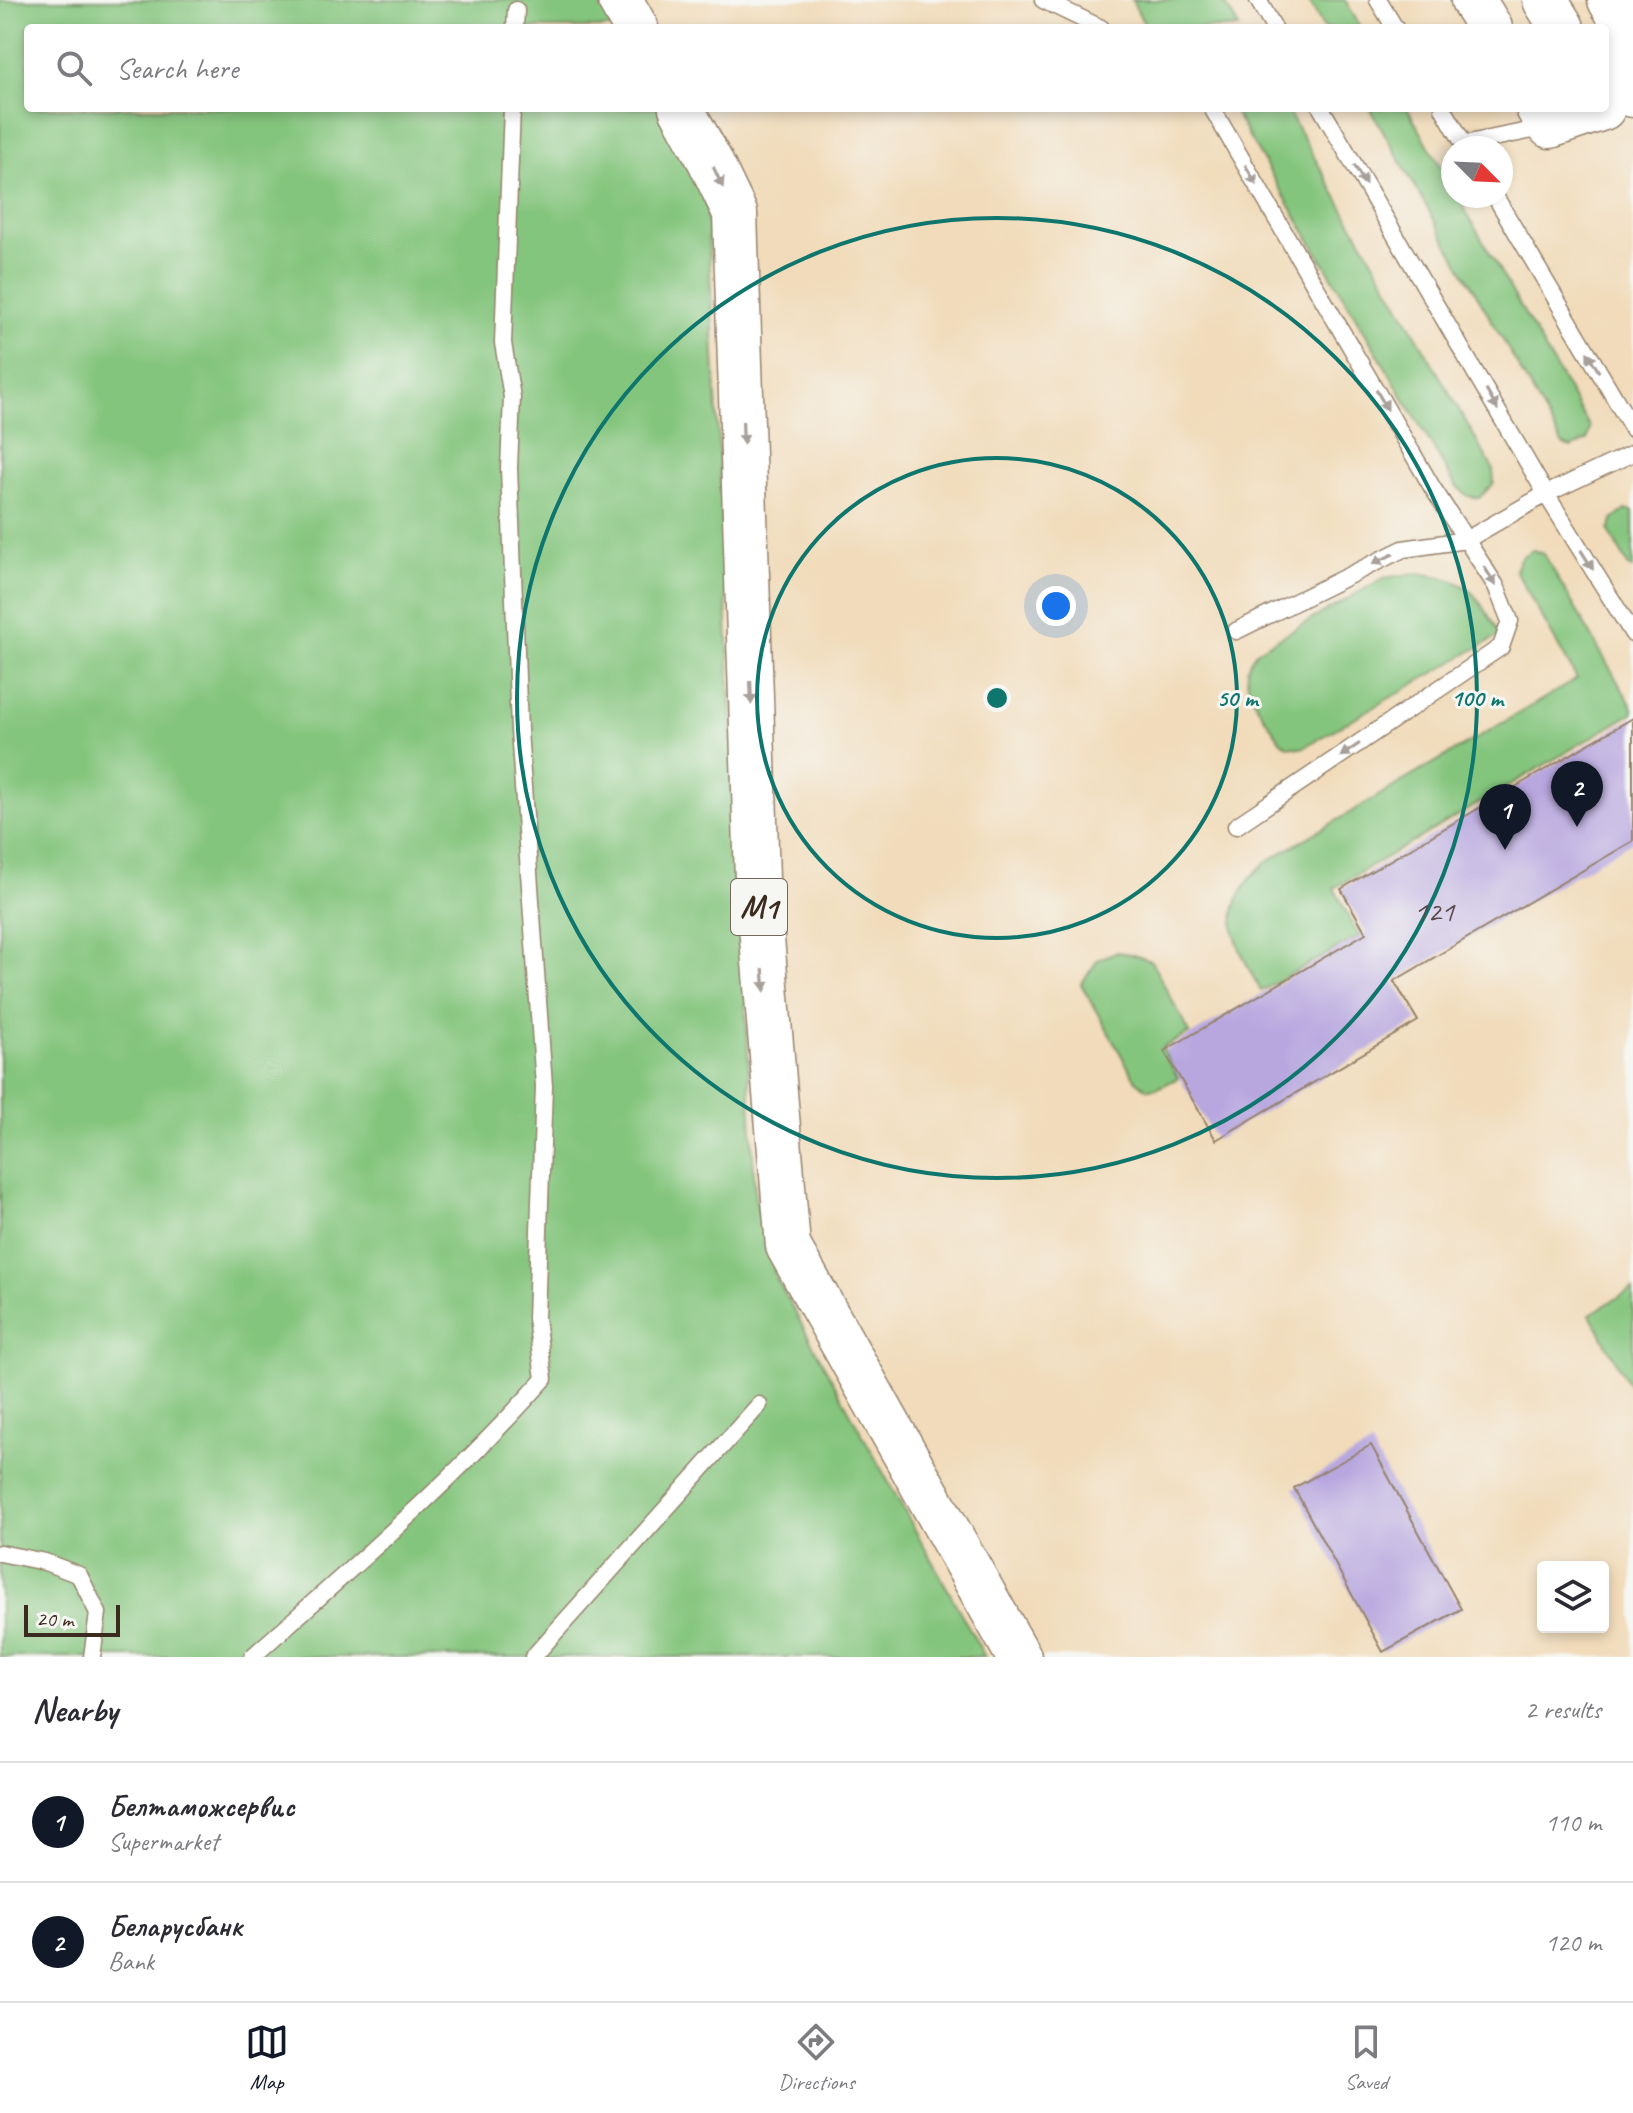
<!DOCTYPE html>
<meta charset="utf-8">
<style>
:root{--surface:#fff;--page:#f2f2f3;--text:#2b2b33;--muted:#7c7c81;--line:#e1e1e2;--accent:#111827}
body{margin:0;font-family:Caveat,sans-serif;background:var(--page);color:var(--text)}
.controls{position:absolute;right:24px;bottom:24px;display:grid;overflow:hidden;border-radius:8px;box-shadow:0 4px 12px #0003}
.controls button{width:72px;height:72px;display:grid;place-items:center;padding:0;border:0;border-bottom:2px solid var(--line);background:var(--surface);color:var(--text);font:40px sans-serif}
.compass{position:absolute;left:1441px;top:136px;width:72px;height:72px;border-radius:50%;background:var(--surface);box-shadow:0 4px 12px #0003;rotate:114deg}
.scale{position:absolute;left:24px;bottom:20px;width:96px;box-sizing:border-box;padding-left:8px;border:4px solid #3b2a1e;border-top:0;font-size:22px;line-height:28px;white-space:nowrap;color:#3b2a1e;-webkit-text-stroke:6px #f6f6f2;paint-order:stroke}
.you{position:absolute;left:1056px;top:606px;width:28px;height:28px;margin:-20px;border:6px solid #fff;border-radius:50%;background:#1a73e8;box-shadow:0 0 0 12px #1a73e833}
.badge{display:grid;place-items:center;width:52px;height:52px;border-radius:50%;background:var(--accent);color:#fff;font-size:26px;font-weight:700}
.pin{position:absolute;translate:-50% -66px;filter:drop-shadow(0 2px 4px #0008)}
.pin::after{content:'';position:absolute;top:42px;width:28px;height:24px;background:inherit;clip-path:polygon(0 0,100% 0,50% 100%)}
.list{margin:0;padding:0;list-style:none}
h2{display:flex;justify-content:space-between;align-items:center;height:104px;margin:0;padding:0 32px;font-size:34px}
h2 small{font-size:26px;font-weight:400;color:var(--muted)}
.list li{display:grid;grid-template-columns:52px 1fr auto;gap:24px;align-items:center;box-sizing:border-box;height:120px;padding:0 32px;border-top:2px solid var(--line)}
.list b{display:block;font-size:30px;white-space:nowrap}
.list p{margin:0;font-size:26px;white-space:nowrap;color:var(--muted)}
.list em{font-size:26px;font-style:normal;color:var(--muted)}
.icon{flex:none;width:44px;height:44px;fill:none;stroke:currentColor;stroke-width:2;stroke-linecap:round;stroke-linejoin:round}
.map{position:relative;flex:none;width:1633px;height:1657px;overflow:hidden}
.search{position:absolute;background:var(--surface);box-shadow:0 4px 12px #0003;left:24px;right:24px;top:24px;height:88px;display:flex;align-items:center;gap:20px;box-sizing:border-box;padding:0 28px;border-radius:8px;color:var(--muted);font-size:30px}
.sheet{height:344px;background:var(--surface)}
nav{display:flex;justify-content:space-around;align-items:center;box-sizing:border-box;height:112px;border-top:2px solid var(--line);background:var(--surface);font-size:22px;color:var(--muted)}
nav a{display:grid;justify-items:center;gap:4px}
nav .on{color:var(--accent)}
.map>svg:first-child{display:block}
.green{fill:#84c57d;stroke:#60784e;stroke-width:2}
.building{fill:#b8a7df}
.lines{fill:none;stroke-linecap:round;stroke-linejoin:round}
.service-casing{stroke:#96826c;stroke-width:19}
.trunk-casing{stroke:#96826c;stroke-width:47}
.service{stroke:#fff;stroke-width:16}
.trunk{stroke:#fff;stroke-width:44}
.oneway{fill:#a79f9a}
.ring{fill:none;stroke:#0f766e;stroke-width:4}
.labels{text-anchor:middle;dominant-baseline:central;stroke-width:6;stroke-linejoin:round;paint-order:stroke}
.number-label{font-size:30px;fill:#5a494e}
.shield{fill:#f6f6f2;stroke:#73675e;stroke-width:2}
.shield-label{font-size:32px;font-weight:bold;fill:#3b2a1e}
.centre{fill:#0f766e;stroke:#f6f6f2;stroke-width:4}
.ring-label{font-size:24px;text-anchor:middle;font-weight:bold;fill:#0f766e;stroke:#f6f6f2;stroke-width:6;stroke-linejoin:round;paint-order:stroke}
</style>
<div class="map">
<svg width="1633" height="1657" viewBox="0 0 1633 1657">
<rect width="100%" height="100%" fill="#f6f6f2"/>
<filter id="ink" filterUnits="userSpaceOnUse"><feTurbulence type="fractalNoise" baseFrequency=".0125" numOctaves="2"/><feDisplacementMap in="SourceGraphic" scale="16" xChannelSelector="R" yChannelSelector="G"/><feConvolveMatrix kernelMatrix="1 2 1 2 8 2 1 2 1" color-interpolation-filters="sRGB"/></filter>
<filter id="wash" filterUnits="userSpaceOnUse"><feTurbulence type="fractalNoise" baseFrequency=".006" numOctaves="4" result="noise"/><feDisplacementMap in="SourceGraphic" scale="32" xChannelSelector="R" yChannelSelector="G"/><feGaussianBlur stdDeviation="1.8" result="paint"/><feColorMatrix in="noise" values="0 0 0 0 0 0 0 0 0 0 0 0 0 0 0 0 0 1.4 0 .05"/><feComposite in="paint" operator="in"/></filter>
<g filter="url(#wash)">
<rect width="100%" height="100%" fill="#f1dbba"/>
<!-- green -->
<g class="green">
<polygon points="0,0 604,0 620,28 28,28 28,108 665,108 704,187 707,210 755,1197 776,1278 985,1657 0,1657"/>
<polygon points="1132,0 1223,0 1239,28 1146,28"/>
<polygon points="1308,0 1345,0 1361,28 1324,28"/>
<polygon points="1232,108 1286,108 1493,469 1494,483 1479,498 1468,496 1456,486"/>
<polygon points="1370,108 1407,108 1453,188 1453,196 1457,196 1590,428 1587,440 1571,448 1563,445"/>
<polygon points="1626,510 1633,511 1633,569 1629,567 1609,531 1614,518"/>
<path d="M1533,550L1544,554L1633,708V713L1334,888L1359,936L1261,991C1232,937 1215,910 1266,862L1577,679L1515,570L1521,557Z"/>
<path d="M1417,573C1470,579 1475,592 1500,635L1302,748L1287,746L1280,740C1263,713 1229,678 1258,650L1384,578Z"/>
<polygon points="1115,952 1131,954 1151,961 1190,1033 1162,1048 1178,1078 1158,1088 1147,1089 1135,1079 1081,984 1098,960"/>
<polygon points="1633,1289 1633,1392 1590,1314"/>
</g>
<g id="blocks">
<!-- building -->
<g class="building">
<polygon points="1633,718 1633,841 1394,981 1418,1021 1216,1140 1164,1051 1366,933 1341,889"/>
<polygon points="1371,1445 1461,1609 1383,1652 1294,1488"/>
</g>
</g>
</g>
<g filter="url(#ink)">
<use href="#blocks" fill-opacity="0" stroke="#96826c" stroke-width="2"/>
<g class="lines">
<!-- service casing -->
<g class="service-casing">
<g id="service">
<polyline points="1043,0 1101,28"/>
<polyline points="1258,0 1274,28"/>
<polyline points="1378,0 1395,28"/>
<polyline points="515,28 516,10"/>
<polyline points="1212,108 1432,487 1496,586 1510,621 1501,647 1236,826"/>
<polyline points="1321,108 1546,494 1633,634"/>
<polyline points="1443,108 1466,148"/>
<polyline points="1464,144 1548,127"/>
<polyline points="1495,196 1633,429"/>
<polyline points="1236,631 1403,549 1466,540 1546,494 1633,453"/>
<polyline points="0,1553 45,1562 79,1575 98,1613 92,1657"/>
<path d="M252,1657C352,1568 455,1479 544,1379L536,1318L544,1086L519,730L509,468L512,397L503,343L512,108"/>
<polyline points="533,1657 759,1405"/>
</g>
</g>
<!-- trunk casing -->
<g class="trunk-casing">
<g id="trunk">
<polyline points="620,0 636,28"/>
<polyline points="1473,0 1490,28"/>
<polyline points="1545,0 1562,28"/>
<polyline points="1610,0 1633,38"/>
<polyline points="1605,48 1633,95"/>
<polyline points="681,108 710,161 735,213 757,879 788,1246 1019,1657"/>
<polyline points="1538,108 1550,126 1603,108"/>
</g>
</g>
<!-- service -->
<use href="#service" class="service"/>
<!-- trunk -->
<use href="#trunk" class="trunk"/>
</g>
<!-- one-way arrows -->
<defs><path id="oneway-solid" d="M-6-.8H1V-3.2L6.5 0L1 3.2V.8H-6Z" transform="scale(2)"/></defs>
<g class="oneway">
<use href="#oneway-solid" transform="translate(1251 175) rotate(60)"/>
<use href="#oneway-solid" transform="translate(1360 175) rotate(60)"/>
<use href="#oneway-solid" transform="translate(718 177) rotate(65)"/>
<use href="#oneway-solid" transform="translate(1593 362) rotate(-121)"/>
<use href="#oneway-solid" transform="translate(1382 400) rotate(60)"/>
<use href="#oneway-solid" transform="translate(1492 400) rotate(60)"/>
<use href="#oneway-solid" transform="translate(743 433) rotate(88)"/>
<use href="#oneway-solid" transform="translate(1383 559) rotate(154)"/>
<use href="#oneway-solid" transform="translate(1587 560) rotate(58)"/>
<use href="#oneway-solid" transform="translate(1490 576) rotate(58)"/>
<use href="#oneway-solid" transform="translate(751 693) rotate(88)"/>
<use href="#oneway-solid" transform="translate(1350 750) rotate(146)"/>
<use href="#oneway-solid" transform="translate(764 980) rotate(86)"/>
</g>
</g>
<!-- distance rings -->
<g class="ring">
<circle cx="997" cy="698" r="240"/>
<circle cx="997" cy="698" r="480"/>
</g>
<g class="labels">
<!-- number labels -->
<g class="number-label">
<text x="1434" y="911">121</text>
</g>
<!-- shield labels -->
<rect class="shield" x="731" y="879" width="56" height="56" rx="6"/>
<g class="shield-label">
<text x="759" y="907">М1</text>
</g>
</g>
<circle cx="997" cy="698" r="12" class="centre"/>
<g class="ring-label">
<text x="1237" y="706">50 m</text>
<text x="1477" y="706">100 m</text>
</g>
</svg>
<div class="controls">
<button><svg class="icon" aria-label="layers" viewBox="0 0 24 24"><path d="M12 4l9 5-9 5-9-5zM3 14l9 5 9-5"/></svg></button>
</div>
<svg class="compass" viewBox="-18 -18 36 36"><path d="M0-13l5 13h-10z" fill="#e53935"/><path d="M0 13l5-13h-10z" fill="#7c7c81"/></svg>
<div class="scale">20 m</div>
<div class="you"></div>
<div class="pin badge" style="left:1505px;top:850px">1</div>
<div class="pin badge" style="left:1577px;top:827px">2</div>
<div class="search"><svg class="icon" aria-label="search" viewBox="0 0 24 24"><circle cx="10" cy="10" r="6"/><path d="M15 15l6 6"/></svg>Search here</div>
</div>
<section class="sheet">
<h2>Nearby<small>2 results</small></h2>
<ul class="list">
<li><span class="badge">1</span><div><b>Белтаможсервис</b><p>Supermarket</p></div><em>110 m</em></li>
<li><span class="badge">2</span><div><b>Беларусбанк</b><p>Bank</p></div><em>120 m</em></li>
</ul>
</section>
<nav>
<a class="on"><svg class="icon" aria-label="map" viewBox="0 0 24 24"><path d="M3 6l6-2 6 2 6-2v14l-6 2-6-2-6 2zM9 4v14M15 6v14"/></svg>Map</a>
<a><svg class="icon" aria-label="directions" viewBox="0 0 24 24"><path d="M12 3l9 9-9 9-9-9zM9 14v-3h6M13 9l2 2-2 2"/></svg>Directions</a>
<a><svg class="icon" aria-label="saved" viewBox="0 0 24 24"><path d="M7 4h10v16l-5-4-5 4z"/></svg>Saved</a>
</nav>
